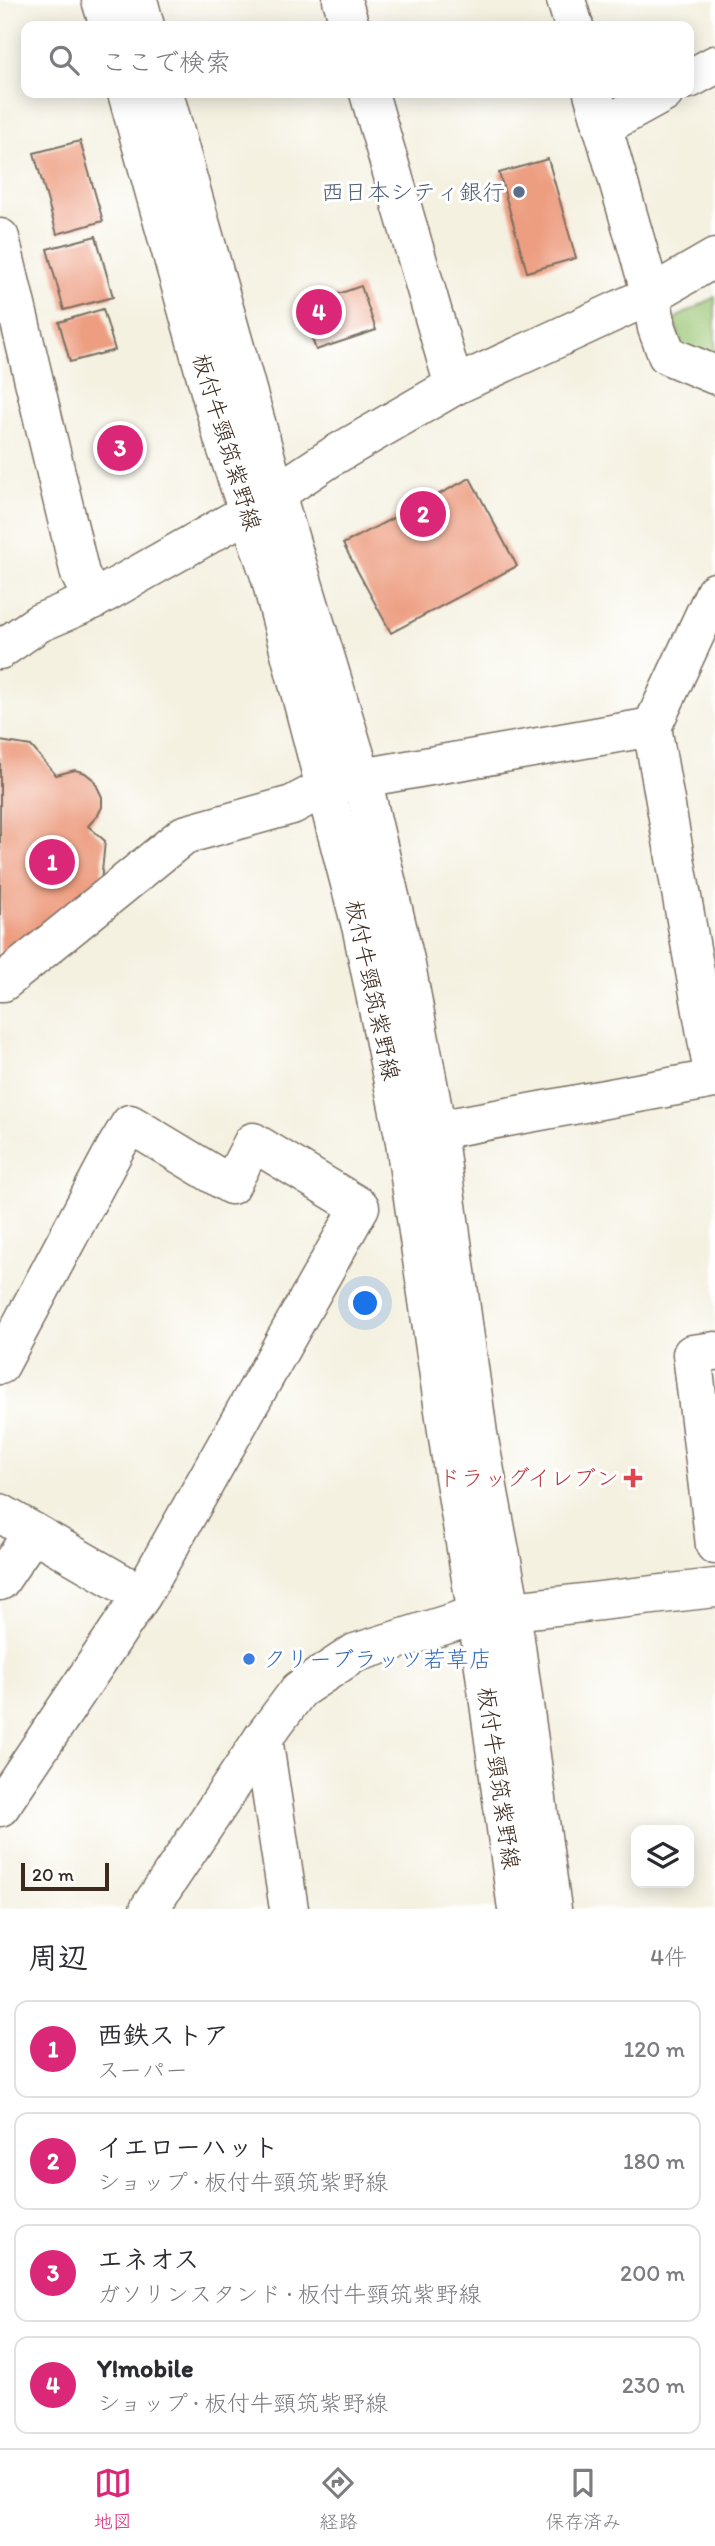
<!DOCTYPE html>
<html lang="ja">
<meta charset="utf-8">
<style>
:root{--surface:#fff;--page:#f7f7f7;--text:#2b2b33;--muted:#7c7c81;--line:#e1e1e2;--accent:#db2777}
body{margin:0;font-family:Itim,"Klee One",sans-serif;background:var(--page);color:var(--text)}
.controls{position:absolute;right:21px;bottom:21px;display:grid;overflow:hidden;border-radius:14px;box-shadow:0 4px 18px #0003}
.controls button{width:63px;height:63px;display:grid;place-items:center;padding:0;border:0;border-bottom:2px solid var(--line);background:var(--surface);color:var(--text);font:35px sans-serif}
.scale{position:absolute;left:21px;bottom:18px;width:88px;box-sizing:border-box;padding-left:7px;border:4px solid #3b2a1e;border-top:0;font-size:19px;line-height:24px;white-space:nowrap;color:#3b2a1e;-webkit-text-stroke:5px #fff;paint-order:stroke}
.you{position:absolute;left:366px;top:1304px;width:24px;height:24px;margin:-18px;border:5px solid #fff;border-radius:50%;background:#1a73e8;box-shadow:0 0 0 10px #1a73e833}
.badge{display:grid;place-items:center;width:46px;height:46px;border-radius:50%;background:var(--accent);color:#fff;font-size:23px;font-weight:700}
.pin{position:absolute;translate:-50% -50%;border:4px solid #fff;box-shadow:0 2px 7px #0006}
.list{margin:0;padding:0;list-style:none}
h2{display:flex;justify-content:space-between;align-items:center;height:91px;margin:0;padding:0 28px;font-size:30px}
h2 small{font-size:23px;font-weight:400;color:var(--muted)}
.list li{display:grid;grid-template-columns:46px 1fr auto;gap:21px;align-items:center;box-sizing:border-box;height:98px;margin:0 14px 14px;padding:0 14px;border:2px solid var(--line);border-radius:14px}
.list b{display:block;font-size:26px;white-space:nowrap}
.list p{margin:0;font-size:23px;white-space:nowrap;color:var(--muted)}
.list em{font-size:23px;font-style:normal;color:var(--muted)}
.icon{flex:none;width:38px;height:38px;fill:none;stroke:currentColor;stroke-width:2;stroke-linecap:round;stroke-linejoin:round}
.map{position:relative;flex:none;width:715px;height:1909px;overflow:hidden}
.search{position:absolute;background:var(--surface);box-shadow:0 4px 18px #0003;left:21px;right:21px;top:21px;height:77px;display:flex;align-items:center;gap:18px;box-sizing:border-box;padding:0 24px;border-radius:14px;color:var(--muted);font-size:26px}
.sheet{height:539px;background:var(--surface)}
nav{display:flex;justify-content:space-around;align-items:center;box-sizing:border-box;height:98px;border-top:2px solid var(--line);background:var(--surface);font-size:19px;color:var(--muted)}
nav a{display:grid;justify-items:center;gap:4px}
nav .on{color:var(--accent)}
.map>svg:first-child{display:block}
.green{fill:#9ac572;stroke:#6a7848;stroke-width:2}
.building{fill:#ed9e81}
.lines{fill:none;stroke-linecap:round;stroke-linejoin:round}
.minor-casing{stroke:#7c7062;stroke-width:41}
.major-casing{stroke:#7c7062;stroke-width:41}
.minor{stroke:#fff;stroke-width:38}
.major{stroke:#fff;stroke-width:38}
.service-dot{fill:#5c6f8a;stroke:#fff;stroke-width:2.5}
.health-dot{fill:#e0444e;stroke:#fff;stroke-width:2.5}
.shop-dot{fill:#3f7fe0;stroke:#fff;stroke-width:2.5}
.labels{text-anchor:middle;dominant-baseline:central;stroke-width:6;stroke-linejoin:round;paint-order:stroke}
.service-label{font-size:23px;fill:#4e5e75;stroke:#fff;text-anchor:end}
.street-label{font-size:23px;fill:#3b2a1e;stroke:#fff}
.health-label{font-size:23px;fill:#be3a42;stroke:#fff;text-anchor:end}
.shop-label{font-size:23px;fill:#366cbe;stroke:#fff;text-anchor:start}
</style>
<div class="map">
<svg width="715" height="1909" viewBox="0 0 715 1909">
<rect width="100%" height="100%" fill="#fff"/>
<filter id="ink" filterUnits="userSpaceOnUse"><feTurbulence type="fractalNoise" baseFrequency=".0143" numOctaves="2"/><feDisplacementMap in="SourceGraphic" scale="14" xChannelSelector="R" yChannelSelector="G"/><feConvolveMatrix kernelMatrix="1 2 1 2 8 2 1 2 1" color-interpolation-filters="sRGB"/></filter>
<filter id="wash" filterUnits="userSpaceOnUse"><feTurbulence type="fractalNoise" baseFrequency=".00686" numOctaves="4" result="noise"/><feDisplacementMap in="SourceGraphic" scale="28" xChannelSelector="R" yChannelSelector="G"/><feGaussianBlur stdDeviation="1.57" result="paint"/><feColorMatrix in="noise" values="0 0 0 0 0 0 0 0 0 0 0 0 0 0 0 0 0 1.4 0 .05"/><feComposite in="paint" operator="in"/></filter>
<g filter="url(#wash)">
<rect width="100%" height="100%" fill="#f4f1e1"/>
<!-- green -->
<polygon class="green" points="715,297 715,362 683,349 674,319"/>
<g id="blocks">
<!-- building -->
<g class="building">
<polygon points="80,141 103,221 57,234 34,153"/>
<polygon points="548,159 576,258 527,272 499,173"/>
<polygon points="96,236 113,297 64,310 47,249"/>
<polygon points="361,286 376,330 316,350 301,307"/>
<polygon points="103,309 115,350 70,362 59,322"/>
<polygon points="470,478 517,566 391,633 343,544"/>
<polygon points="0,741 31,746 56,775 75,770 85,773 94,780 102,797 102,807 98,815 88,826 105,841 101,882 0,960"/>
</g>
</g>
</g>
<g filter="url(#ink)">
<use href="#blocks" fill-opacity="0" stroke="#7c7062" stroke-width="2"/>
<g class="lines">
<!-- minor casing -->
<g class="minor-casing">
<g id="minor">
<polyline points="342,0 350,26"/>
<polyline points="566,0 574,26"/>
<polyline points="689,79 715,65"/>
<polyline points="369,93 454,386"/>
<polyline points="593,93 651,295 657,328 667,355 715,375"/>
<polyline points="602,127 664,93"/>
<polyline points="0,238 80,574 93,600"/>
<polyline points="0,650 39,623 93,600 247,513 333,456 454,386 651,295 715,258"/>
<polyline points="652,727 715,592"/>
<polyline points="0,982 3,982 184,835 292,805 324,788 362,778 652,727 714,1079 404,1136"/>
<polyline points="715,1351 692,1354 715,1545"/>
<polyline points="0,1365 115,1149 130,1124 231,1185 253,1142 360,1207 142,1595 0,1513"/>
<polyline points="0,1581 33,1532"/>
<polyline points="263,1738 289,1909"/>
<polyline points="0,1807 142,1595"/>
<polyline points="149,1909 263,1738 299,1690 355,1653 477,1615 715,1588"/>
</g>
</g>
<!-- major casing -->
<g class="major-casing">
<g id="major">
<polyline points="101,0 109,26"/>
<polyline points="138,0 145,26"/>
<polyline points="127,93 223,438 270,576 362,930 404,1136 451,1458 477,1615 517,1909"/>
<polyline points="164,93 276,494 362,778 405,960 437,1131 478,1434 511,1610 552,1909"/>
</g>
</g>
<!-- minor -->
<use href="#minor" class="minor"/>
<!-- major -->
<use href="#major" class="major"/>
</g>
</g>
<!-- markers -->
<circle class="service-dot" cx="519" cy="192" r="7"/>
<path class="health-dot" d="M629.5 1467.5h7v7h7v7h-7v7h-7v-7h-7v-7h7z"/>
<circle class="shop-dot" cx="249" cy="1659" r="7"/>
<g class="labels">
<!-- service labels -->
<g class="service-label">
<text x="505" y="192">西日本シティ銀行</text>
</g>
<!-- street labels -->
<g class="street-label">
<text transform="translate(227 442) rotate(73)">板付牛頸筑紫野線</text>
<text transform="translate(373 990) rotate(78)">板付牛頸筑紫野線</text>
<text transform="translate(499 1778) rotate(82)">板付牛頸筑紫野線</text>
</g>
<!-- health labels -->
<g class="health-label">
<text x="619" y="1478">ドラッグイレブン</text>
</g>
<!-- shop labels -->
<g class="shop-label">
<text x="263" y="1659">クリーブラッツ若草店</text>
</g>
</g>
</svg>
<div class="controls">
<button><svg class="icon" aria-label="layers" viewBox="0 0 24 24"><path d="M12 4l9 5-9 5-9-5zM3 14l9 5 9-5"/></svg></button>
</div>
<div class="scale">20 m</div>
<div class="you"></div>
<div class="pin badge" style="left:52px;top:862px">1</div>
<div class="pin badge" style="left:423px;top:514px">2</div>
<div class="pin badge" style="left:120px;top:448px">3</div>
<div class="pin badge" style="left:319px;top:312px">4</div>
<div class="search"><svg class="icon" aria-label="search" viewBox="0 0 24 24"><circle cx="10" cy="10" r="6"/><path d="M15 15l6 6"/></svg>ここで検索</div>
</div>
<section class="sheet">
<h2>周辺<small>4件</small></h2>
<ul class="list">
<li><span class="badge">1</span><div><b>西鉄ストア</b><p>スーパー</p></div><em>120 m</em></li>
<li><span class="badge">2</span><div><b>イエローハット</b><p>ショップ · 板付牛頸筑紫野線</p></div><em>180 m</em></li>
<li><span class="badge">3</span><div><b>エネオス</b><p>ガソリンスタンド · 板付牛頸筑紫野線</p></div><em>200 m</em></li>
<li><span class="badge">4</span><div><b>Y!mobile</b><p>ショップ · 板付牛頸筑紫野線</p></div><em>230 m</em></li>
</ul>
</section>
<nav>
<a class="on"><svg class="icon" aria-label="map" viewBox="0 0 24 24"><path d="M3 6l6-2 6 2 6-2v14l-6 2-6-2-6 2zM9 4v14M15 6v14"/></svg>地図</a>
<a><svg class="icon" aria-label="directions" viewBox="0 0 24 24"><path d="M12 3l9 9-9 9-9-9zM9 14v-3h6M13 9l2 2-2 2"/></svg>経路</a>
<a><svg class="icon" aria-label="saved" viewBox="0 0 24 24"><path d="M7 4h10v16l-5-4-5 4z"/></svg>保存済み</a>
</nav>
